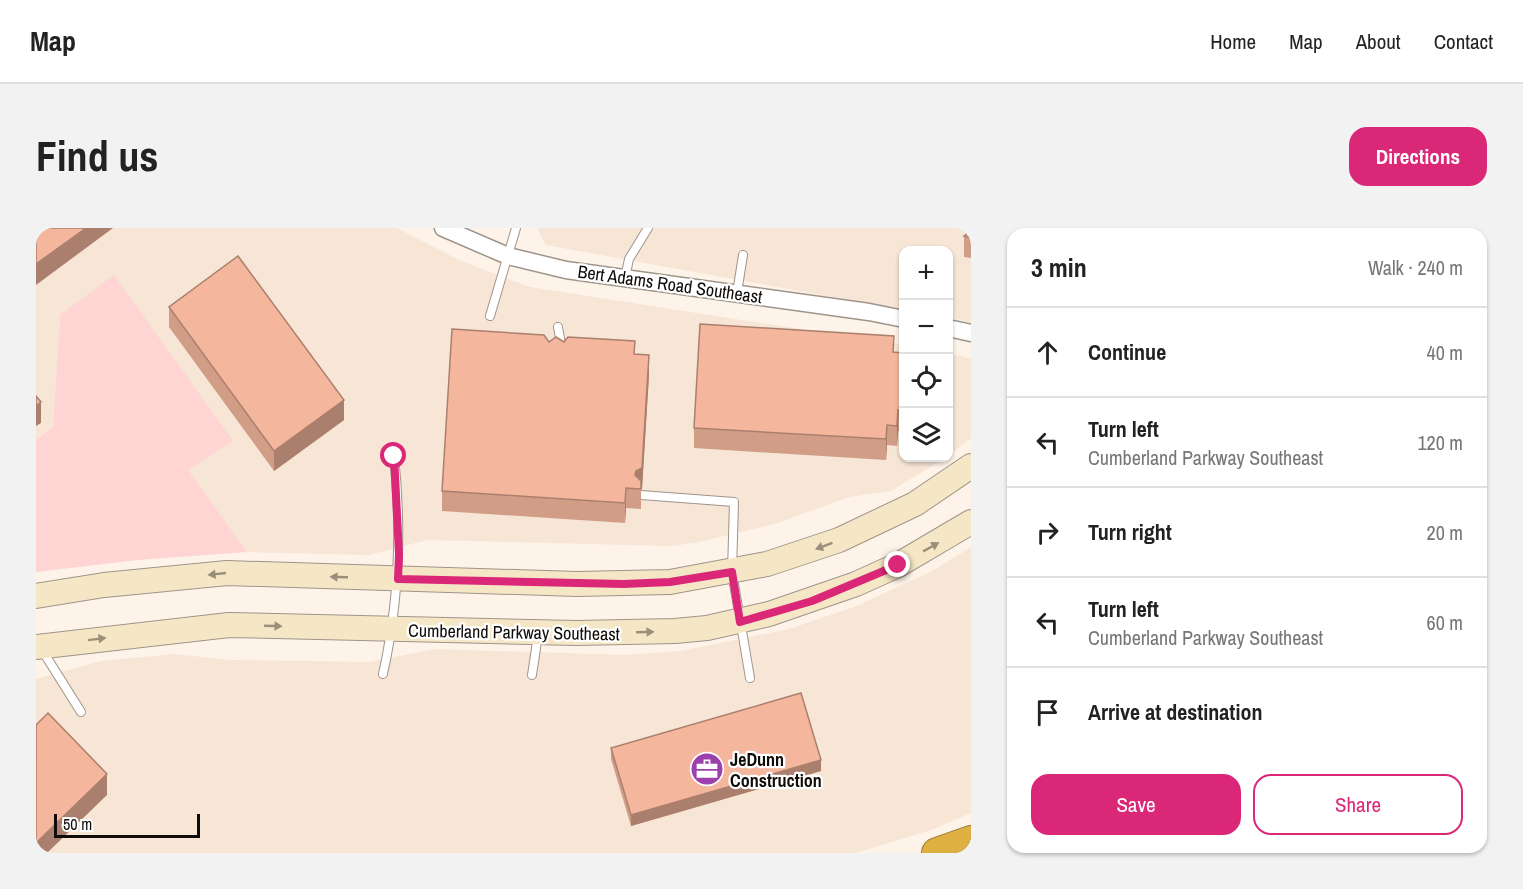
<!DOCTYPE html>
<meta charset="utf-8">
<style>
:root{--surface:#fff;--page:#f2f2f2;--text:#222;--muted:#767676;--line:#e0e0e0;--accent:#db2777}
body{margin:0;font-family:"Archivo Narrow",sans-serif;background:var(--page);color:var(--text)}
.controls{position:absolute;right:18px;top:18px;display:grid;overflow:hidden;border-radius:12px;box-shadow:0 2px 4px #0004}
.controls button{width:54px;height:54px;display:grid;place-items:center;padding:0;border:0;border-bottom:2px solid var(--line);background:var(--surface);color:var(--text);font:30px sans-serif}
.scale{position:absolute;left:18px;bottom:15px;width:146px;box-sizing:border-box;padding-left:6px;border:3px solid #0f0b08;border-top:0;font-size:16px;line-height:21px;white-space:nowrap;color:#0f0b08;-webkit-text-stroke:4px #fff;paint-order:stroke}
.stop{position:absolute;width:18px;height:18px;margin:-14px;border:4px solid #db2777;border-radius:50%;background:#fff}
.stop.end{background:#db2777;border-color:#fff;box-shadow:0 2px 6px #0008}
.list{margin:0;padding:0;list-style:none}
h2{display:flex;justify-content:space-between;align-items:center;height:78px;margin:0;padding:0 24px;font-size:26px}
h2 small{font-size:20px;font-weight:400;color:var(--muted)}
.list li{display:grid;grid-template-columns:39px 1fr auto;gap:18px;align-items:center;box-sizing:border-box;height:90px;padding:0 24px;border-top:2px solid var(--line)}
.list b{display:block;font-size:22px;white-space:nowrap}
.list p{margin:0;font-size:20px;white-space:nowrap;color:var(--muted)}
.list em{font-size:20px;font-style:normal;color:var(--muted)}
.actions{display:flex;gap:12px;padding:18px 24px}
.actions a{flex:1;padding:14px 0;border:2px solid var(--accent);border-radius:18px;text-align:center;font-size:21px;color:var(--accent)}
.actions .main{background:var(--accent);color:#fff}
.icon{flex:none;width:33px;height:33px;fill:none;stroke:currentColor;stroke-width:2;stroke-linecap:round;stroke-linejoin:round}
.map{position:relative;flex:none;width:935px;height:625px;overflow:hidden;border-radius:18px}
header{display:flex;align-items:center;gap:36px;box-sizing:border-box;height:84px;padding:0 30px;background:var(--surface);border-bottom:2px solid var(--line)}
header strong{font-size:28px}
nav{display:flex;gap:33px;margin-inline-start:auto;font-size:21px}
.intro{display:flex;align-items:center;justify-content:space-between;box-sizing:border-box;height:144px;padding:0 36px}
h1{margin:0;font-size:42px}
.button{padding:15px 27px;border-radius:18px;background:var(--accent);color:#fff;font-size:21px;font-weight:700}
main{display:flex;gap:36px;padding:0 36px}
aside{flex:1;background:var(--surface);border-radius:18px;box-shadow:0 2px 4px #0004}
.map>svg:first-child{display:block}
.built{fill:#f7e5d5}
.green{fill:#fed5d2}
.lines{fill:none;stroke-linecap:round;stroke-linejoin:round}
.lane-casing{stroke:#9f948a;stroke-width:10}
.street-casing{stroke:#9f948a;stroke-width:19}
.secondary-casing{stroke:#9f948a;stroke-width:26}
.highway-casing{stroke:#96762d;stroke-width:32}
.lane{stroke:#fff;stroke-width:8}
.street{stroke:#fff;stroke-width:16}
.secondary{stroke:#f5e7c6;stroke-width:24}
.highway{stroke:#deaf41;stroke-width:30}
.wall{fill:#d29d86}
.shaded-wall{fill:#ab7f6d}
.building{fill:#f4b69c;stroke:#ab7f6d;stroke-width:1.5}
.oneway{fill:#998f7a}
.route{stroke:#db2777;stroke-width:8}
.labels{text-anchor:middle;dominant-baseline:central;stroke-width:4.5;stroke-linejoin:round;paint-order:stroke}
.street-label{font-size:18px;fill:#0f0b08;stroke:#fff}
.poi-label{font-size:18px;font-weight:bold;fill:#0f0b08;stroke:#fff;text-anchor:start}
</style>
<header>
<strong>Map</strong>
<nav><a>Home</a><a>Map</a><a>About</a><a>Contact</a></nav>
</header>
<div class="intro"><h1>Find us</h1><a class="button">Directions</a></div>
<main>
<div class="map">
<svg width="935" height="625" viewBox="0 0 935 625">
<rect width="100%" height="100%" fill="#fef3e8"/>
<!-- built -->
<g class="built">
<polygon points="0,0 361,0 425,33 494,59 867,117 868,230 909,230 855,263 813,269 739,296 663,314 636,318 391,312 333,327 211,324 151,242 196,213 24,87 17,199 0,212"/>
<polygon points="501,0 935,0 935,94 913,90 912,22 868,22 867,82 510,17"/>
<polygon points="913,125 935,131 935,210 913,227"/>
<polygon points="935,319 935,585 898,601 820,625 0,625 0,451 65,433 138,426 194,432 333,434 399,421 588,427 645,423 753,401 821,378 898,342"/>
</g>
<!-- green -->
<polygon class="green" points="78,47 197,213 152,242 211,324 102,332 0,344 0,212 17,199 24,87"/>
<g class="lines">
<!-- lane casing -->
<g class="lane-casing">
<g id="lane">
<polyline points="589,50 593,31 612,0"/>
<polyline points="701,65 707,27"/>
<polyline points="454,88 480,0"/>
<polyline points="522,99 526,122"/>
<polyline points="605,267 698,274 696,344 714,450"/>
<polyline points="6,422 45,484"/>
<path d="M347,446C363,374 366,302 358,228"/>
<polyline points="496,447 502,407"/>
</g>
</g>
<!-- street casing -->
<g class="street-casing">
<g id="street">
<polyline points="407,0 472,28 530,42 833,84 868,91"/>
<polyline points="912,100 935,105"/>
</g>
</g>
<!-- secondary casing -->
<g class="secondary-casing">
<g id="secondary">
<polyline points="0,368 68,357 191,345 541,356 634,354 731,336 803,312 879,276 935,238"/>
<polyline points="0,419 193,397 541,405 639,403 671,400 733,386 820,356 862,337 935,294"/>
</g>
</g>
<!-- highway casing -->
<g class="highway-casing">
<polyline id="highway" points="901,625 935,613"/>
</g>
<!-- lane -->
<use href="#lane" class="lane"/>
<!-- street -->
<use href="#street" class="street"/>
<!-- secondary -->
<use href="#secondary" class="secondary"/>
<!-- highway -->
<use href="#highway" class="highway"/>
</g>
<!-- wall -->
<g class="wall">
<polygon points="935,3 935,30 928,29 928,8"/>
<polygon points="133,79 308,192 238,243 133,99"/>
<polygon points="513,114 528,114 599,126 613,147 606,261 605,261 605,281 590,280 589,295 406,283 406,263"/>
<polygon points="858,124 867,125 867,203 862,203 861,218 851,217 850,232 658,220 658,200"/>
<polygon points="575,520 785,543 595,598 575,531"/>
</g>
<!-- shaded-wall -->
<g class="shaded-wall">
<polygon points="50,0 77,0 0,57 0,36"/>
<polygon points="613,127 613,147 606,261 605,261 605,281 605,261 599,247"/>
<polygon points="308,172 308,192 238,243 238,223"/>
<polygon points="5,174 5,195 0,198 0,178"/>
<polygon points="862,182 862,203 861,218 861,198"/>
<polygon points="851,197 851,217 850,232 850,211"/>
<polygon points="590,260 590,280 589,295 589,275"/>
<polygon points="785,532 785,543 595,598 595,587"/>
<polygon points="71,546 71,567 11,625 0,625 0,615"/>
</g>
<!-- building -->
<g class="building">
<polygon points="0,0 50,0 0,36"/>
<polygon points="935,3 935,10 928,8"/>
<polygon points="202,28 308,172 238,223 133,79"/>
<polygon points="664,96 858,108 857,124 867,125 867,183 862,182 861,198 851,197 850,211 658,200"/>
<polygon points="416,101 508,107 513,114 520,109 528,114 532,109 599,113 598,126 613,127 606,240 600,243 599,247 605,253 605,261 590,260 589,275 406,263"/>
<polygon points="0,168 5,174 0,178"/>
<polygon points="765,465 785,532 595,587 575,520"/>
<polygon points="12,485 71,546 0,615 0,497"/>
</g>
<!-- one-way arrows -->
<defs><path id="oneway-solid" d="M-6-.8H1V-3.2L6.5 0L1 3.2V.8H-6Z" transform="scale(1.5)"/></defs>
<g class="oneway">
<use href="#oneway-solid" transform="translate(788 318) rotate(159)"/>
<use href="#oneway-solid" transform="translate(895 319) rotate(-29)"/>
<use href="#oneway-solid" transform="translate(181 346) rotate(174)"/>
<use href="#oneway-solid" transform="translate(303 349) rotate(-178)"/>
<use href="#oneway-solid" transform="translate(237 398) rotate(2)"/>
<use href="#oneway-solid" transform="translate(609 404) rotate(-2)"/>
<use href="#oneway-solid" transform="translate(61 411) rotate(-7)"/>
</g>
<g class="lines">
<!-- route -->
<polyline class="route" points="358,228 363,326 362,351 588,356 634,354 696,344 704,394 776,373 862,337"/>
</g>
<!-- icons -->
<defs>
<g id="office-disc" transform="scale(1.725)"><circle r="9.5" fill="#9c41ac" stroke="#fff"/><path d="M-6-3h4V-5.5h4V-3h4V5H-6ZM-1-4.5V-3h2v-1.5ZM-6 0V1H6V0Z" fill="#fff"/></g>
</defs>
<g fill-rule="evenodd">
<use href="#office-disc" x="671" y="541"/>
</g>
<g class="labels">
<!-- street labels -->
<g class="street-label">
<text transform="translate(634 56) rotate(8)">Bert Adams Road Southeast</text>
<text transform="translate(478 404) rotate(1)">Cumberland Parkway Southeast</text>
</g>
<!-- poi labels -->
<g class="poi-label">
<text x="694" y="531">JeDunn<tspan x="694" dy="21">Construction</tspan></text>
</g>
</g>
</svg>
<div class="controls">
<button>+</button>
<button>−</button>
<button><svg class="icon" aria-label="locate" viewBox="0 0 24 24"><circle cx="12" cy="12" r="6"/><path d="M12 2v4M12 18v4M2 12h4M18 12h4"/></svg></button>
<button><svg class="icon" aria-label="layers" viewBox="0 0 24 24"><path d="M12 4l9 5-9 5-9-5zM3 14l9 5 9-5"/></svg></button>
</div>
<div class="scale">50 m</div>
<div class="stop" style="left:358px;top:228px"></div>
<div class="stop end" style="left:862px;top:337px"></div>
</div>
<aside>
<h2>3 min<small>Walk · 240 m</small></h2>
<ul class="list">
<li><svg class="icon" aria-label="ahead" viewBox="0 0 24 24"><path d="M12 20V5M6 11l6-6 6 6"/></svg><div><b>Continue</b></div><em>40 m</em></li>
<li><svg class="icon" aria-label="left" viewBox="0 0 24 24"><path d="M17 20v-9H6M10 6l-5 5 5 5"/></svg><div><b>Turn left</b><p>Cumberland Parkway Southeast</p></div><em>120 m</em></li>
<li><svg class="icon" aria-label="right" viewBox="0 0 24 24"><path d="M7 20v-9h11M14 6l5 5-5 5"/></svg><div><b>Turn right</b></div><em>20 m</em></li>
<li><svg class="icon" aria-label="left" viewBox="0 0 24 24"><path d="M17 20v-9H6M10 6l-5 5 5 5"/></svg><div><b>Turn left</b><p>Cumberland Parkway Southeast</p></div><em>60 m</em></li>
<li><svg class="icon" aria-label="arrive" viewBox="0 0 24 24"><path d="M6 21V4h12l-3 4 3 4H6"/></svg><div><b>Arrive at destination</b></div></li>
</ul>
<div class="actions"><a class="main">Save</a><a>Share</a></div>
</aside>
</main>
